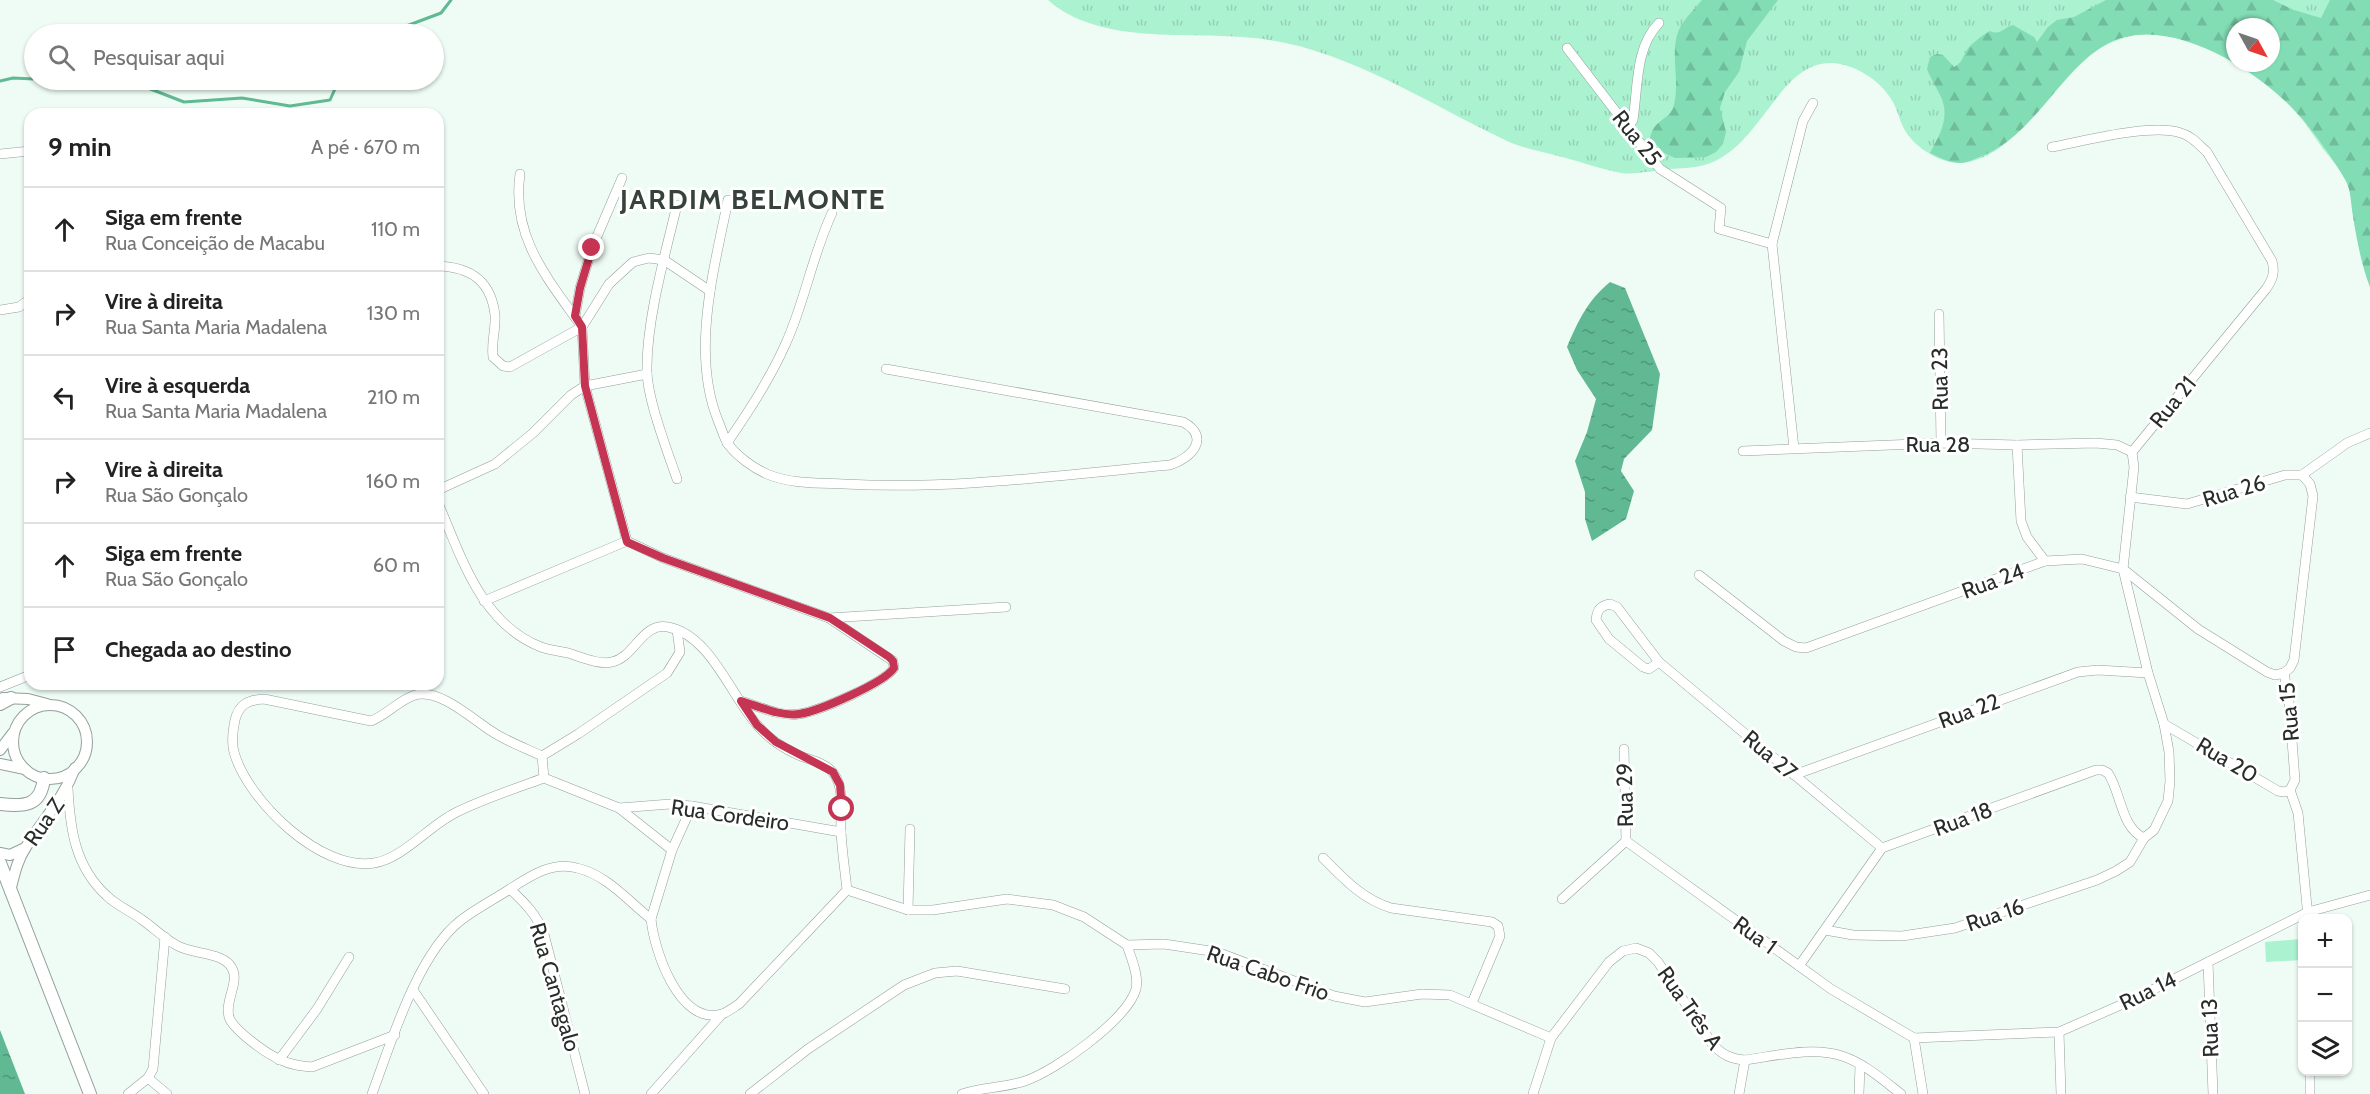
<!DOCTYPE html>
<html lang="pt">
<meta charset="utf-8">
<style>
:root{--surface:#fff;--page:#f2f2f2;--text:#222;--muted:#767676;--line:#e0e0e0}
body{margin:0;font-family:Cabin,sans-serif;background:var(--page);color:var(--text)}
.controls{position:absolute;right:18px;bottom:18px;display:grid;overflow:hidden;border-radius:12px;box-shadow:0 2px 4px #0004}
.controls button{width:54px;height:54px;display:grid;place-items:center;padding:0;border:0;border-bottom:2px solid var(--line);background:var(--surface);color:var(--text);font:30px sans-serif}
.compass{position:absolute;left:2226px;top:18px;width:54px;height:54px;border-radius:50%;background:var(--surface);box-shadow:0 2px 4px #0004;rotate:130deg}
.stop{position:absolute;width:18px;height:18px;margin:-14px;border:4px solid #c53452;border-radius:50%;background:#fff}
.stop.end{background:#c53452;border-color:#fff;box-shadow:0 2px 6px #0008}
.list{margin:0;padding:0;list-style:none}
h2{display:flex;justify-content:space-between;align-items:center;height:78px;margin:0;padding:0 24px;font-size:26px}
h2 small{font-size:20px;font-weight:400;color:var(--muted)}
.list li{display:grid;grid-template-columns:39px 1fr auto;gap:18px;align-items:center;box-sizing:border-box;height:84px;padding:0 24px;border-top:2px solid var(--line)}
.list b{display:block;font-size:22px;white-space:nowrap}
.list p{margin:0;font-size:20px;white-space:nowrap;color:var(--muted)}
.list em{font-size:20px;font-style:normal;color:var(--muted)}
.icon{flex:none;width:33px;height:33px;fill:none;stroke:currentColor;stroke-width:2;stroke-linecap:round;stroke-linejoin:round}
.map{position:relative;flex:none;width:2370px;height:1094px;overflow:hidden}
.search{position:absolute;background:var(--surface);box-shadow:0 2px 4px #0004;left:24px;top:24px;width:420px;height:66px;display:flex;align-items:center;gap:15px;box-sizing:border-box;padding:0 21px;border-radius:33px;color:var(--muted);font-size:22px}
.panel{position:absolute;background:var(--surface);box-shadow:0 2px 4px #0004;left:24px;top:108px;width:420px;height:582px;border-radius:18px}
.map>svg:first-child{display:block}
.grass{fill:url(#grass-tufts);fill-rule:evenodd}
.forest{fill:url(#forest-firs);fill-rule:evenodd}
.green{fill:#abf2d1}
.water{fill:url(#water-ripples)}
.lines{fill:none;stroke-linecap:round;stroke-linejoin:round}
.stream{stroke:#60b993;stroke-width:3}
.minor-casing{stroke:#94a09a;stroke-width:10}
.tertiary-casing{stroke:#94a09a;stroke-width:12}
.secondary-casing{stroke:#94a09a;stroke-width:14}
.minor{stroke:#fff;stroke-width:9}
.tertiary{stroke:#fff;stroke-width:10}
.secondary{stroke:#fff;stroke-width:12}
.route{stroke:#c53452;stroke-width:8}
.labels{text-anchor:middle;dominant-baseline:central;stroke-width:6;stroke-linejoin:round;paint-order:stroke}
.street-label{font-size:22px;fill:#282d2b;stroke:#fff}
.district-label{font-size:28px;font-weight:bold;letter-spacing:1.5px;fill:#37423d;stroke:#fff}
</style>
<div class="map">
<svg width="2370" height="1094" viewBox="0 0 2370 1094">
<defs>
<pattern id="grass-tufts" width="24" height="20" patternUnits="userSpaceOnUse" patternTransform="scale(1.5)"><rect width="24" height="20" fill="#abf2d1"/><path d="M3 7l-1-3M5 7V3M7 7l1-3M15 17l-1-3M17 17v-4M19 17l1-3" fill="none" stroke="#93d0b4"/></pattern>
<pattern id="forest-firs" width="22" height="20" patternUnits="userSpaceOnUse" patternTransform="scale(1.5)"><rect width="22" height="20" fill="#82dcb4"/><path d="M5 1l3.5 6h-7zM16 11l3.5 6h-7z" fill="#70bd9b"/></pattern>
<pattern id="water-ripples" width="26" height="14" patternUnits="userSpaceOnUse" patternTransform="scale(1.5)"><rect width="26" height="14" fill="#60b993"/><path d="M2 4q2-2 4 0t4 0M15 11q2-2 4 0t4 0" fill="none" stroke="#4f9778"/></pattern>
</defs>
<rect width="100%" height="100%" fill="#effcf5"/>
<!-- grass -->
<path class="grass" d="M1048,0H2370V287C2363,266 2358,245 2354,223C2352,211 2352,194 2347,183C2342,171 2331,159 2323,149C2315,138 2308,126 2299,116C2274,85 2209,41 2168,35C2138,31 2107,39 2085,60C2052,89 2011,160 1961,163C1941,164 1916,148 1906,132C1900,123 1898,111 1893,102C1881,81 1857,65 1833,63C1775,60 1761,158 1695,167C1684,169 1673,168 1662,170C1649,171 1634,175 1621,173C1600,169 1579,161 1558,156C1540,151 1520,148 1503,139C1423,101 1343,47 1254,38C1189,31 1100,46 1048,0ZM2235,27H2271V63H2235Z"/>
<!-- forest -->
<g class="forest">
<path d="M1702,0H1778L1747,41L1739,72L1725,92L1720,108L1726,132L1723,144L1716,152L1706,157L1675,158L1664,153L1650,138C1654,118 1670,121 1674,105C1680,81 1671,58 1677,35C1681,21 1693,11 1702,0Z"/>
<path d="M2106,0H2273L2294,10L2321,18L2330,0H2370V287C2361,264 2357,240 2353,216C2351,205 2351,190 2346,181C2336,163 2312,129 2298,114C2259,70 2164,10 2105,45C2056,74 2034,138 1977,158C1972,160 1966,163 1960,163C1948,162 1940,158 1930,153C1940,134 1951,116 1940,95C1936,86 1930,78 1927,69L1930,57L1937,54L1943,55L1954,67C1964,62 1963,54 1969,47C1975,41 1983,35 1990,31C2001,36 2004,27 2013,25L2034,37L2037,42L2048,27L2057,20L2074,17ZM2235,27H2271V63H2235Z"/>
</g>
<!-- green -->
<polygon class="green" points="2301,939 2302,960 2266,962 2265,942"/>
<!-- water -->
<g class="water">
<path d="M1610,282L1625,288L1660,374L1652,430L1624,459L1621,471L1634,491L1626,519L1592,541L1585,519V492L1575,461L1587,432L1596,399L1577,370L1567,347C1578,321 1588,300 1610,282Z"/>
<polygon points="0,1030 25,1094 0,1094"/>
</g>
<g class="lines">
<!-- stream -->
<g class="stream">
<polyline points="385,34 441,13 451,0"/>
<polyline points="80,80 135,83 184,102 242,98 290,106 330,100 339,80"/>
<polyline points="0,81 13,78 34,79"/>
</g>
<!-- minor casing -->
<g class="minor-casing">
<g id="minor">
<polyline points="1567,48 1660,169 1721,208 1719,229 1772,244"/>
<path d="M1627,128L1633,120C1638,88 1635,47 1659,23"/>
<polyline points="0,154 30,151"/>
<path d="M520,174C511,237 548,279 582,327"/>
<path d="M728,200C714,270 690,354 719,423C722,430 724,438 728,444C737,456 753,468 767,474C790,484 819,483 844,484C953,490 1061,475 1170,465C1192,458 1211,437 1183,422L886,369"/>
<path d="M438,266C471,267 491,281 495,315C496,329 491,343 493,357L503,366L510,367L582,327L609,284L633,262L649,258L664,260L710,291"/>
<polyline points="0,310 19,307 30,299"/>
<polyline points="1939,314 1941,443"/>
<polyline points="575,317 580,288 592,248 622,178"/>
<polyline points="582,327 585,386 627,541"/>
<path d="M727,443C749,411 770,379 786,343C805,301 812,256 832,213"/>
<polyline points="2017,445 2021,521 2027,537 2045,561"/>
<polyline points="1794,448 1772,244 1803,121 1813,103"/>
<polyline points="1743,451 1941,443 2017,445 2096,443 2117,445 2132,452"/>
<polyline points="2302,475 2310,484 2313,496 2294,660 2290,668 2284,673 2289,701 2295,780 2290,790 2298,813 2308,917"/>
<polyline points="2302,475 2347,443 2370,433"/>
<path d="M677,479C667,450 648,401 647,372C646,321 665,255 677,205"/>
<polyline points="438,490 495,464 533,433 571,395 585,386 647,374"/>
<polyline points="2130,497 2187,504 2285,475 2302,475"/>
<path d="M627,541L663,558L829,618L893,661L894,668C883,684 819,711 799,714C780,717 758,706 741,701"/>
<polyline points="1699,575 1784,641 1796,647 1806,648 2045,561 2082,559 2123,569 2198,629 2267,672 2275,675 2284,673"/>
<polyline points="484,601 627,541"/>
<polyline points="829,618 1006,607"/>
<path d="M1659,662L1649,669L1643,667L1609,639L1596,620C1597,610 1600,606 1610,604L1617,607L1659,662L1882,848"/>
<polyline points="0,687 30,675"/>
<polyline points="2164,724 2278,791 2284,792 2290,790"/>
<polyline points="1624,749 1626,841"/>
<path d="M542,756C527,749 511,743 496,734C475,722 441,688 415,695C399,700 387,715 371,721L264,699C248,700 239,704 235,720C233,730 231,742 234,752C247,800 321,872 374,863C402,859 429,826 455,813C483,799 514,789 544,778L619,808L672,850"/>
<polyline points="542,756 578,734 667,673 680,652 677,630"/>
<polyline points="542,756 544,778"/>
<polyline points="1794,775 2078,672 2098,670 2148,673"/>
<path d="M68,788C70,829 75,867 107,896C116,905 130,911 141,919C153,927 164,939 178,946C193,954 217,952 229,964C243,979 224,999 229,1017C233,1030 268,1055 281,1060C291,1065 301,1066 312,1067L395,1035"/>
<polyline points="619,808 670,804 692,806 841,832"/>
<polyline points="1626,841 1831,989 1914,1038 1923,1094"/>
<path d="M1323,858C1344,879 1362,899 1391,908L1492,922L1498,926L1500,936L1472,1003"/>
<path d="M510,889C525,903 537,915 544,934L585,1094"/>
<polyline points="847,890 908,910 933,910 1007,899 1053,905 1084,917 1127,945 1164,944 1217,952 1334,996 1365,1002 1422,994 1450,995 1551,1038"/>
<polyline points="1562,899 1626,841"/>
<polyline points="908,910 910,829"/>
<polyline points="651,919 672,850 692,806"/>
<path d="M1825,930L1853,935L1902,936L1955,928L2097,880L2116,871L2130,862L2144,838L2154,830L2168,801L2170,781L2169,752L2164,724L2148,673L2123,569L2134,467L2132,452L2266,289C2273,279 2275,272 2272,261L2207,152C2199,145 2192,136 2181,133C2151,123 2085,141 2052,147"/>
<polyline points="2208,962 2213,1094"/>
<path d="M1799,966L1882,848L2096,770H2102L2108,773C2121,792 2121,828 2144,838"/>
<polyline points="413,990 484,1094"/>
<polyline points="2059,1032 2061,1094"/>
<polyline points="1914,1038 2059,1032 2132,1000 2308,912 2370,895"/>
<polyline points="279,1060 317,1009 349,957"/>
<polyline points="2310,1072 2310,1094"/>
<polyline points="148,1078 167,1094"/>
<polyline points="128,1094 148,1078 153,1069 165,937"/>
<path d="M372,1094C391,1043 417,955 460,921C475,909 493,900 510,889C530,876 552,861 577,868C607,875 627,900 651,919C654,950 679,1026 722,1014C728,1012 734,1007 739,1004L847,890C845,871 842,851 841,832C840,813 845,789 834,774C827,763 809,760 798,755C783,748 769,739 758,726C731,697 711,635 668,627C642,622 635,657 612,662C599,665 581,657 568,653C559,651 549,650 541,647C481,624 461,556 438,503"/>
<polyline points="651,1094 722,1014"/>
<polyline points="750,1094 808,1049 904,985 935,973 957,971 1065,989"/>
<path d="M962,1094C982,1087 1004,1088 1025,1081C1055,1071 1127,1020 1136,989C1139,975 1131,958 1127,945"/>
<path d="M1533,1094L1551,1038L1609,962L1623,951L1636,948L1649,953L1658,962L1713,1045C1723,1055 1731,1059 1745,1060C1775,1056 1813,1046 1842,1056C1864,1063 1883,1080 1901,1094"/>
<polyline points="1739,1094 1745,1060"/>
<polyline points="1859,1094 1860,1065"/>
</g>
</g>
<!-- tertiary casing -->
<g class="tertiary-casing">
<g id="tertiary">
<polyline points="3,698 28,699 47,704"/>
<circle cx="50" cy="742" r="37"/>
<polyline points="0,750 13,733"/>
<polyline points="0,764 25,769"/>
<polyline points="0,853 10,855 25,848"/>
<path d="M10,891C14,876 17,860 26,847C43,819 63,800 75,768"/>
</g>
</g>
<!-- secondary casing -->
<g class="secondary-casing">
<g id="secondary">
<polyline points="0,704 11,698"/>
<path d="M0,804C25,807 41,806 44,778"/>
<polyline points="0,863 90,1094"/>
</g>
</g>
<!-- minor -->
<use href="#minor" class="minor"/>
<!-- tertiary -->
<use href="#tertiary" class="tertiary"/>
<!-- secondary -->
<use href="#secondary" class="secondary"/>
</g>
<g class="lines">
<!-- route -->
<path class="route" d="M592,248L580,288L575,316L582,327L585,386L627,542L663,558L830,618L889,657L893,661L894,668C884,683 819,711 799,714C781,717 758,706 741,701L757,725L776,742L833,772L840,785L842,809"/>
</g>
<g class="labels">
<!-- street labels -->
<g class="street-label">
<text transform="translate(1637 138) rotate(51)">Rua 25</text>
<text transform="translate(1940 379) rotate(-91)">Rua 23</text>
<text transform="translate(2173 402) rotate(-51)">Rua 21</text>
<text x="1938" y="444">Rua 28</text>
<text transform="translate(2234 491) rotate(-17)">Rua 26</text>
<text transform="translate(1993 581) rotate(-20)">Rua 24</text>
<text transform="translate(1969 711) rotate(-20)">Rua 22</text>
<text transform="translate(2289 712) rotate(-95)">Rua 15</text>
<text transform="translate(1770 755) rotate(40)">Rua 27</text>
<text transform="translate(2227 760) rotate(31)">Rua 20</text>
<text transform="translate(1625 795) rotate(-91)">Rua 29</text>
<text transform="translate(730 815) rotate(8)">Rua Cordeiro</text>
<text transform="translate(1963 819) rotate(-20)">Rua 18</text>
<text transform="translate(44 822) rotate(-55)">Rua Z</text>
<text transform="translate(1995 915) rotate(-19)">Rua 16</text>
<text transform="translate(1755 935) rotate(36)">Rua 1</text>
<text transform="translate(1268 973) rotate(19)">Rua Cabo Frio</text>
<text transform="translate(555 987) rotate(74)">Rua Cantagalo</text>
<text transform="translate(2148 991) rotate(-26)">Rua 14</text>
<text transform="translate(1690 1008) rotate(55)">Rua Três A</text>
<text transform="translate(2210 1028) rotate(-92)">Rua 13</text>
</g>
<!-- district labels -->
<g class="district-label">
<text x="753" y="199">JARDIM BELMONTE</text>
</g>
</g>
</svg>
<div class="controls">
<button>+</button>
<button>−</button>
<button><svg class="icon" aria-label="layers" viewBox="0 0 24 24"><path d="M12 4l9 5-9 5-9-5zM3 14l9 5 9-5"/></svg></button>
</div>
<svg class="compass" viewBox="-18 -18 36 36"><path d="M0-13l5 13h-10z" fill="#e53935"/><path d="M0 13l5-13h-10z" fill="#767676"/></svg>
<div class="stop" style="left:842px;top:809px"></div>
<div class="stop end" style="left:592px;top:248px"></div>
<div class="search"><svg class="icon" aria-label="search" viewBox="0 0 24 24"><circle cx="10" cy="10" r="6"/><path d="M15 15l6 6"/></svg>Pesquisar aqui</div>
<section class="panel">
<h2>9 min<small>A pé · 670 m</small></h2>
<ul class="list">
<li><svg class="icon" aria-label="ahead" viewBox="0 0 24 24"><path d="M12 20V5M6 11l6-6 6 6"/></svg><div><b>Siga em frente</b><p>Rua Conceição de Macabu</p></div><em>110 m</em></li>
<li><svg class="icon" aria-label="right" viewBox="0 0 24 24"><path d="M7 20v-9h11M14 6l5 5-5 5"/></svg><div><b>Vire à direita</b><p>Rua Santa Maria Madalena</p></div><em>130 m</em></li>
<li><svg class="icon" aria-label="left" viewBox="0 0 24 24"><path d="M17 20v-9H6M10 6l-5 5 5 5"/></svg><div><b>Vire à esquerda</b><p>Rua Santa Maria Madalena</p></div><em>210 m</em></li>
<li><svg class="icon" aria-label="right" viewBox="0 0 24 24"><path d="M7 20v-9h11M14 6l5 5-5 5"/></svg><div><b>Vire à direita</b><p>Rua São Gonçalo</p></div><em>160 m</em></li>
<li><svg class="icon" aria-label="ahead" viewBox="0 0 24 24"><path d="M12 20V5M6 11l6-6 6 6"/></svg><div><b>Siga em frente</b><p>Rua São Gonçalo</p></div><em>60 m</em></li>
<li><svg class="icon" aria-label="arrive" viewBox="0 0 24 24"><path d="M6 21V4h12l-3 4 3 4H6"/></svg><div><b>Chegada ao destino</b></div></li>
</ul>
</section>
</div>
